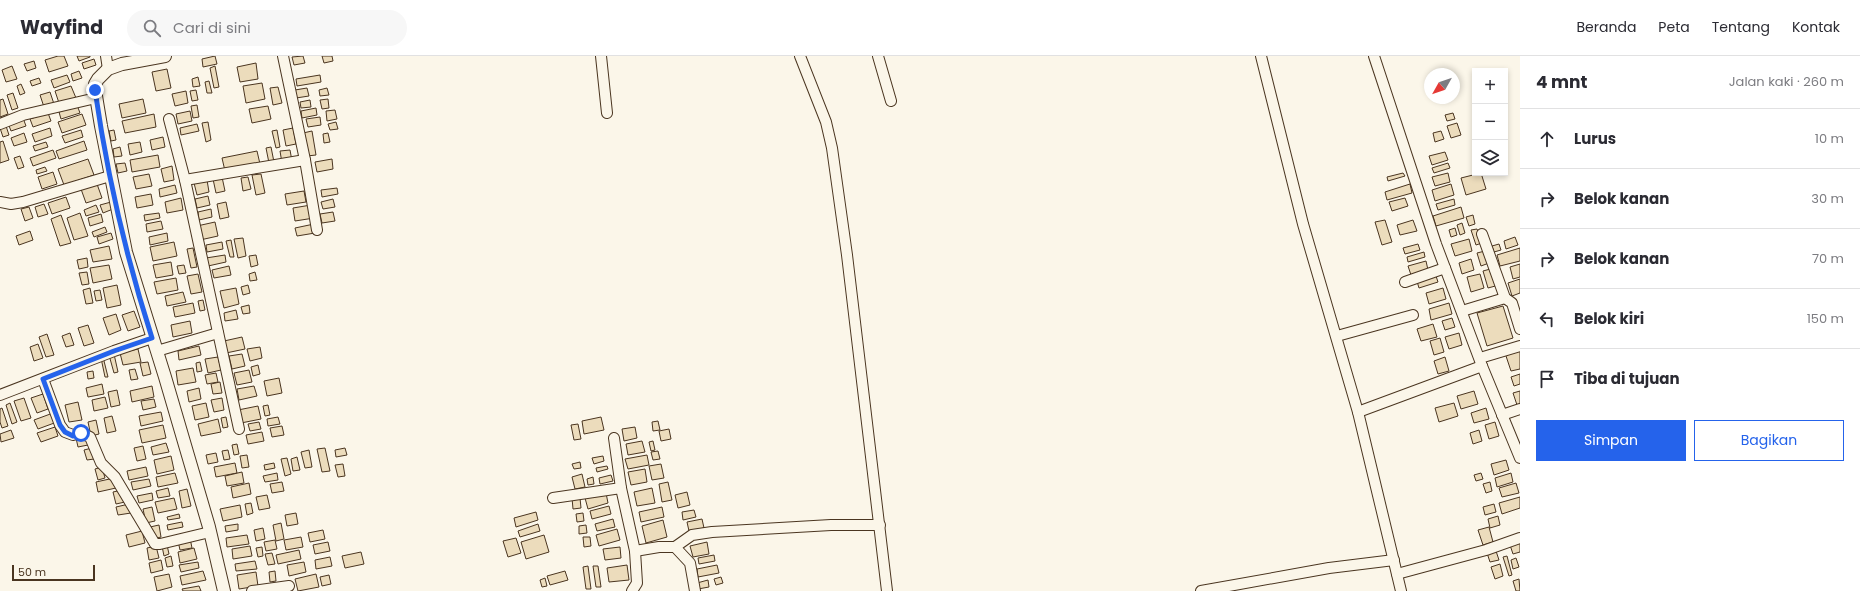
<!DOCTYPE html>
<html lang="id">
<meta charset="utf-8">
<style>
:root{--surface:#fff;--page:#f7f7f7;--text:#2b2b33;--muted:#7c7c81;--line:#e1e1e2;--accent:#2563eb}
body{margin:0;font-family:Poppins,sans-serif;background:var(--page);color:var(--text)}
.controls{position:absolute;right:12px;top:12px;display:grid;overflow:hidden;border-radius:0px;box-shadow:0 2px 6px #0003}
.controls button{width:36px;height:36px;display:grid;place-items:center;padding:0;border:0;border-bottom:1px solid var(--line);background:var(--surface);color:var(--text);font:20px sans-serif}
.compass{position:absolute;left:1424px;top:12px;width:36px;height:36px;border-radius:50%;background:var(--surface);box-shadow:0 2px 6px #0003;rotate:230deg}
.scale{position:absolute;left:12px;bottom:10px;width:83px;box-sizing:border-box;padding-left:4px;border:2px solid #4a3520;border-top:0;font-size:11px;line-height:14px;white-space:nowrap;color:#4a3520;-webkit-text-stroke:3px #fbf6e9;paint-order:stroke}
.stop{position:absolute;width:12px;height:12px;margin:-9px;border:3px solid #2563eb;border-radius:50%;background:#fff}
.stop.end{background:#2563eb;border-color:#fff;box-shadow:0 1px 4px #0008}
.list{margin:0;padding:0;list-style:none}
h2{display:flex;justify-content:space-between;align-items:center;height:52px;margin:0;padding:0 16px;font-size:17px}
h2 small{font-size:13px;font-weight:400;color:var(--muted)}
.list li{display:grid;grid-template-columns:26px 1fr auto;gap:12px;align-items:center;box-sizing:border-box;height:60px;padding:0 16px;border-top:1px solid var(--line)}
.list b{display:block;font-size:15px;white-space:nowrap}
.list em{font-size:13px;font-style:normal;color:var(--muted)}
.actions{display:flex;gap:8px;padding:12px 16px}
.actions a{flex:1;padding:9px 0;border:1px solid var(--accent);border-radius:0px;text-align:center;font-size:14px;color:var(--accent)}
.actions .main{background:var(--accent);color:#fff}
.icon{flex:none;width:22px;height:22px;fill:none;stroke:currentColor;stroke-width:2;stroke-linecap:round;stroke-linejoin:round}
.map{position:relative;flex:none;width:1520px;height:535px;overflow:hidden}
header{display:flex;align-items:center;gap:24px;box-sizing:border-box;height:56px;padding:0 20px;background:var(--surface);border-bottom:1px solid var(--line)}
header strong{font-size:19px}
nav{display:flex;gap:22px;margin-inline-start:auto;font-size:14px}
.search{width:280px;height:36px;background:var(--page);display:flex;align-items:center;gap:10px;box-sizing:border-box;padding:0 14px;border-radius:22px;color:var(--muted);font-size:15px}
main{display:flex}
aside{flex:1;background:var(--surface)}
.map>svg:first-child{display:block}
.building{fill:#ecdcbc;stroke:#4a3520}
.lines{fill:none;stroke-linecap:round;stroke-linejoin:round}
.minor-casing{stroke:#4a3520;stroke-width:12}
.tertiary-casing{stroke:#4a3520;stroke-width:14}
.minor{stroke:#fbf6e9;stroke-width:10}
.tertiary{stroke:#fbf6e9;stroke-width:12}
.route{stroke:#2563eb;stroke-width:5}
</style>
<header>
<strong>Wayfind</strong>
<div class="search"><svg class="icon" aria-label="search" viewBox="0 0 24 24"><circle cx="10" cy="10" r="6"/><path d="M15 15l6 6"/></svg>Cari di sini</div>
<nav><a>Beranda</a><a>Peta</a><a>Tentang</a><a>Kontak</a></nav>
</header>
<main>
<div class="map">
<svg width="1520" height="535" viewBox="0 0 1520 535">
<rect width="100%" height="100%" fill="#fbf6e9"/>
<!-- building -->
<g class="building">
<polygon points="58,0 64,0 68,10 49,16 45,4"/>
<polygon points="77,0 90,0 90,1 79,5"/>
<polygon points="215,0 217,8 203,11 202,3"/>
<polygon points="303,0 305,7 294,9 292,1"/>
<polygon points="322,0 332,0 333,5 324,7"/>
<polygon points="94,3 96,9 84,13 82,7"/>
<polygon points="34,5 36,12 27,15 24,8"/>
<polygon points="256,7 258,23 240,26 237,11"/>
<polygon points="12,10 17,23 6,26 2,14"/>
<polygon points="215,10 219,31 214,32 210,12"/>
<polygon points="167,13 171,32 156,35 152,16"/>
<polygon points="79,15 82,22 73,25 71,18"/>
<polygon points="67,19 70,26 54,32 51,24"/>
<polygon points="320,19 321,26 297,30 296,23"/>
<polygon points="198,21 200,30 193,31 192,23"/>
<polygon points="39,22 41,27 32,30 30,25"/>
<polygon points="209,25 212,37 207,37 205,26"/>
<polygon points="262,27 265,43 246,47 243,30"/>
<polygon points="21,28 25,37 20,39 17,30"/>
<polygon points="71,30 76,42 59,47 55,35"/>
<polygon points="278,31 282,47 273,49 270,32"/>
<polygon points="307,32 309,40 296,42 295,34"/>
<polygon points="327,32 329,39 320,40 319,34"/>
<polygon points="196,34 198,44 192,45 190,35"/>
<polygon points="186,35 188,47 175,50 172,38"/>
<polygon points="50,36 54,48 44,51 40,39"/>
<polygon points="13,37 18,52 12,54 7,39"/>
<polygon points="3,43 8,58 0,61 0,44"/>
<polygon points="143,43 146,57 122,62 119,48"/>
<polygon points="328,43 329,52 322,53 320,44"/>
<polygon points="310,44 311,51 301,52 300,46"/>
<polygon points="77,49 80,57 61,63 59,56"/>
<polygon points="197,49 199,61 193,62 191,50"/>
<polygon points="268,50 271,63 252,67 249,53"/>
<polygon points="316,52 317,59 302,62 301,55"/>
<polygon points="335,54 337,63 327,65 326,55"/>
<polygon points="190,55 192,65 178,68 176,58"/>
<polygon points="48,57 51,65 33,71 30,63"/>
<polygon points="1453,57 1455,63 1447,65 1445,59"/>
<polygon points="82,58 86,69 62,77 58,66"/>
<polygon points="154,58 156,71 125,77 122,65"/>
<polygon points="320,61 321,69 308,71 306,63"/>
<polygon points="23,62 26,70 11,75 8,67"/>
<polygon points="208,66 211,84 206,86 202,67"/>
<polygon points="336,66 338,73 330,74 328,68"/>
<polygon points="1457,67 1461,79 1451,82 1447,70"/>
<polygon points="197,68 199,75 181,79 180,72"/>
<polygon points="6,70 9,79 3,81 0,72"/>
<polygon points="50,72 52,80 35,86 32,78"/>
<polygon points="293,72 296,88 286,90 283,74"/>
<polygon points="81,74 83,81 65,87 62,80"/>
<polygon points="114,74 116,84 111,85 109,75"/>
<polygon points="277,74 280,91 276,92 272,75"/>
<polygon points="312,75 316,99 307,100 303,77"/>
<polygon points="1441,75 1444,83 1435,86 1433,77"/>
<polygon points="24,77 27,86 14,90 11,82"/>
<polygon points="328,77 330,86 324,87 323,78"/>
<polygon points="163,81 165,91 152,94 150,84"/>
<polygon points="3,85 9,104 0,107 0,86"/>
<polygon points="84,85 87,94 59,103 56,95"/>
<polygon points="46,86 48,91 35,95 33,90"/>
<polygon points="140,86 142,96 130,99 128,88"/>
<polygon points="120,91 122,100 114,101 113,93"/>
<polygon points="271,91 274,106 269,107 266,92"/>
<polygon points="53,94 56,102 33,110 30,102"/>
<polygon points="290,94 292,105 282,107 280,95"/>
<polygon points="257,95 260,108 225,115 222,102"/>
<polygon points="1445,96 1448,104 1432,109 1429,100"/>
<polygon points="158,99 160,111 132,116 130,104"/>
<polygon points="20,100 24,111 18,113 14,102"/>
<polygon points="88,103 94,119 64,129 58,113"/>
<polygon points="332,103 333,113 317,116 315,106"/>
<polygon points="125,107 127,115 118,117 116,108"/>
<polygon points="1448,107 1450,112 1434,117 1432,112"/>
<polygon points="172,110 174,124 164,126 161,113"/>
<polygon points="45,111 47,115 37,118 36,114"/>
<polygon points="53,116 57,128 42,133 38,121"/>
<polygon points="1403,117 1405,120 1388,125 1387,121"/>
<polygon points="1448,117 1450,126 1435,130 1432,121"/>
<polygon points="1481,117 1486,133 1466,139 1461,122"/>
<polygon points="149,118 152,130 136,133 133,121"/>
<polygon points="261,118 265,137 256,139 252,119"/>
<polygon points="222,121 225,135 216,137 213,123"/>
<polygon points="248,121 251,133 243,135 241,122"/>
<polygon points="207,124 209,136 197,139 194,127"/>
<polygon points="97,128 102,142 86,147 81,133"/>
<polygon points="1410,128 1412,137 1387,144 1385,136"/>
<polygon points="1451,128 1454,139 1435,145 1432,134"/>
<polygon points="175,129 177,137 160,141 159,133"/>
<polygon points="337,132 338,138 322,141 321,134"/>
<polygon points="304,135 306,146 287,149 285,138"/>
<polygon points="151,138 153,149 137,152 135,141"/>
<polygon points="208,140 210,149 197,152 195,143"/>
<polygon points="66,141 70,152 52,158 48,147"/>
<polygon points="181,142 183,154 167,157 165,146"/>
<polygon points="1405,142 1408,150 1392,155 1389,146"/>
<polygon points="333,143 335,151 323,153 321,146"/>
<polygon points="1454,143 1455,149 1438,154 1436,148"/>
<polygon points="111,146 113,153 103,157 100,149"/>
<polygon points="226,146 229,161 220,163 217,148"/>
<polygon points="44,148 48,158 38,161 35,151"/>
<polygon points="96,149 99,156 86,160 84,154"/>
<polygon points="311,149 314,162 295,165 293,152"/>
<polygon points="29,151 33,162 25,165 21,153"/>
<polygon points="1461,151 1464,162 1436,170 1433,160"/>
<polygon points="211,153 212,161 199,164 198,156"/>
<polygon points="333,156 335,165 322,167 320,158"/>
<polygon points="80,157 88,180 74,184 67,162"/>
<polygon points="159,157 160,162 145,165 144,159"/>
<polygon points="101,158 103,166 90,170 88,162"/>
<polygon points="61,159 71,187 60,190 51,163"/>
<polygon points="1473,159 1475,168 1469,170 1466,161"/>
<polygon points="1385,164 1392,186 1382,189 1375,166"/>
<polygon points="1413,164 1417,175 1400,179 1397,169"/>
<polygon points="161,165 163,173 147,176 146,168"/>
<polygon points="215,166 218,180 200,184 197,170"/>
<polygon points="1462,167 1465,177 1460,179 1457,169"/>
<polygon points="314,168 315,177 297,180 295,172"/>
<polygon points="105,171 107,176 94,181 92,176"/>
<polygon points="1455,172 1457,179 1451,181 1449,174"/>
<polygon points="1477,173 1482,187 1476,189 1471,174"/>
<polygon points="30,175 33,184 19,189 16,180"/>
<polygon points="111,177 113,183 99,188 97,181"/>
<polygon points="167,177 168,185 150,189 149,181"/>
<polygon points="1515,181 1518,189 1506,193 1504,185"/>
<polygon points="243,182 246,200 238,202 234,183"/>
<polygon points="1469,183 1472,195 1455,200 1451,188"/>
<polygon points="231,184 234,201 230,201 226,185"/>
<polygon points="174,186 177,200 153,205 150,191"/>
<polygon points="222,186 223,193 207,196 206,189"/>
<polygon points="1418,188 1420,194 1405,198 1403,192"/>
<polygon points="1499,188 1501,194 1494,196 1492,190"/>
<polygon points="109,190 112,203 93,206 90,194"/>
<polygon points="193,192 197,211 191,212 187,193"/>
<polygon points="1520,192 1520,205 1500,210 1497,199"/>
<polygon points="1485,195 1489,207 1481,210 1477,197"/>
<polygon points="1424,196 1425,201 1408,206 1407,201"/>
<polygon points="225,199 226,206 208,210 206,202"/>
<polygon points="256,199 258,209 251,211 249,200"/>
<polygon points="87,202 88,211 79,213 77,204"/>
<polygon points="1471,203 1474,214 1462,218 1459,207"/>
<polygon points="1426,205 1428,214 1411,219 1408,210"/>
<polygon points="171,206 173,219 156,222 153,209"/>
<polygon points="1520,208 1520,221 1513,223 1510,211"/>
<polygon points="109,209 112,223 93,227 90,212"/>
<polygon points="184,209 186,217 179,218 177,210"/>
<polygon points="229,210 231,219 214,222 212,214"/>
<polygon points="1494,212 1499,229 1488,232 1483,215"/>
<polygon points="87,216 89,228 82,229 79,217"/>
<polygon points="255,216 257,224 250,225 249,218"/>
<polygon points="1435,217 1438,226 1419,232 1416,222"/>
<polygon points="198,218 202,236 191,238 187,220"/>
<polygon points="1480,218 1484,232 1471,236 1467,221"/>
<polygon points="176,222 178,234 157,238 154,226"/>
<polygon points="1520,223 1520,237 1512,240 1508,227"/>
<polygon points="117,229 121,249 107,252 103,232"/>
<polygon points="248,229 250,237 243,239 241,231"/>
<polygon points="90,232 93,247 86,248 83,234"/>
<polygon points="236,232 239,248 224,252 220,235"/>
<polygon points="1443,232 1446,243 1429,248 1426,237"/>
<polygon points="100,234 102,244 96,245 94,235"/>
<polygon points="183,236 186,246 167,250 165,240"/>
<polygon points="203,244 205,254 200,255 198,245"/>
<polygon points="193,247 195,257 175,261 173,251"/>
<polygon points="1449,247 1452,258 1431,264 1429,253"/>
<polygon points="249,249 250,257 243,258 241,251"/>
<polygon points="1503,250 1513,282 1487,290 1477,257"/>
<polygon points="236,254 238,263 225,265 224,257"/>
<polygon points="134,255 140,271 128,275 122,259"/>
<polygon points="116,258 121,274 109,279 103,262"/>
<polygon points="1452,262 1455,271 1445,274 1442,265"/>
<polygon points="190,265 192,277 173,281 171,269"/>
<polygon points="1433,268 1437,281 1421,285 1417,273"/>
<polygon points="88,269 94,287 84,290 78,272"/>
<polygon points="70,277 74,289 66,291 62,280"/>
<polygon points="1459,277 1462,289 1449,293 1445,281"/>
<polygon points="47,278 54,299 46,301 39,281"/>
<polygon points="242,281 245,293 226,297 224,285"/>
<polygon points="1440,282 1444,296 1434,299 1430,285"/>
<polygon points="38,288 43,302 34,305 30,291"/>
<polygon points="199,290 201,299 179,304 178,295"/>
<polygon points="260,291 262,302 250,305 247,293"/>
<polygon points="138,293 141,306 123,309 120,297"/>
<polygon points="1520,293 1520,313 1511,315 1505,297"/>
<polygon points="114,298 118,316 114,317 109,299"/>
<polygon points="242,298 245,310 232,313 229,300"/>
<polygon points="103,301 108,321 105,321 101,302"/>
<polygon points="218,301 221,314 208,317 205,303"/>
<polygon points="1445,301 1449,315 1438,318 1434,305"/>
<polygon points="148,306 151,318 143,320 140,307"/>
<polygon points="200,306 202,315 197,316 196,307"/>
<polygon points="258,309 260,318 253,320 251,311"/>
<polygon points="193,312 196,326 178,329 176,315"/>
<polygon points="135,313 138,323 131,324 129,314"/>
<polygon points="249,314 252,326 237,329 234,317"/>
<polygon points="93,315 94,322 88,323 87,316"/>
<polygon points="216,317 218,326 207,328 205,319"/>
<polygon points="1520,318 1520,328 1514,330 1511,321"/>
<polygon points="279,322 282,337 267,340 264,325"/>
<polygon points="220,326 222,337 213,338 211,328"/>
<polygon points="102,328 104,338 88,341 86,332"/>
<polygon points="152,330 154,341 132,346 130,335"/>
<polygon points="254,330 257,340 239,344 237,333"/>
<polygon points="199,332 201,343 189,346 187,335"/>
<polygon points="117,334 120,349 111,351 108,336"/>
<polygon points="1474,335 1478,348 1461,353 1457,340"/>
<polygon points="1520,335 1520,348 1517,349 1513,337"/>
<polygon points="43,338 48,353 37,357 31,342"/>
<polygon points="105,341 108,352 94,355 92,344"/>
<polygon points="24,342 31,362 21,365 14,345"/>
<polygon points="222,342 224,354 214,356 211,344"/>
<polygon points="154,343 156,351 143,354 141,345"/>
<polygon points="78,346 82,364 69,366 65,349"/>
<polygon points="10,347 17,366 12,368 6,349"/>
<polygon points="206,347 209,361 195,364 192,350"/>
<polygon points="1454,347 1458,360 1439,366 1435,352"/>
<polygon points="268,349 270,359 265,360 263,350"/>
<polygon points="258,350 261,363 241,367 238,354"/>
<polygon points="2,352 8,370 2,372 0,366 0,353"/>
<polygon points="1486,352 1489,363 1474,367 1471,357"/>
<polygon points="161,356 163,365 141,370 139,360"/>
<polygon points="53,357 57,366 38,373 34,364"/>
<polygon points="112,360 116,375 107,377 104,362"/>
<polygon points="226,361 228,371 223,372 221,362"/>
<polygon points="278,361 280,368 268,370 267,363"/>
<polygon points="601,361 604,374 584,378 582,365"/>
<polygon points="218,363 221,376 201,380 198,368"/>
<polygon points="96,364 99,378 91,380 88,366"/>
<polygon points="658,365 660,374 653,375 652,366"/>
<polygon points="259,366 261,373 250,375 248,368"/>
<polygon points="1495,366 1499,380 1489,383 1485,369"/>
<polygon points="578,368 581,383 574,384 571,369"/>
<polygon points="163,369 166,382 142,387 139,374"/>
<polygon points="282,370 284,379 272,381 270,372"/>
<polygon points="55,371 58,380 41,386 37,377"/>
<polygon points="635,371 637,382 624,385 622,373"/>
<polygon points="669,373 671,383 661,385 659,375"/>
<polygon points="11,374 14,382 1,386 0,378"/>
<polygon points="1479,374 1482,385 1473,388 1470,377"/>
<polygon points="262,376 264,385 248,388 246,379"/>
<polygon points="86,380 88,389 78,391 76,382"/>
<polygon points="642,385 645,396 628,399 626,388"/>
<polygon points="653,385 655,394 651,395 649,386"/>
<polygon points="166,387 169,396 153,399 151,391"/>
<polygon points="237,388 239,398 234,399 232,389"/>
<polygon points="143,390 146,403 137,405 134,392"/>
<polygon points="92,392 94,403 87,404 84,394"/>
<polygon points="325,392 330,415 322,416 317,393"/>
<polygon points="345,392 347,399 336,401 335,394"/>
<polygon points="228,394 230,403 224,404 222,395"/>
<polygon points="309,394 312,411 305,412 301,396"/>
<polygon points="658,395 660,403 653,404 651,396"/>
<polygon points="216,397 218,406 208,408 206,399"/>
<polygon points="247,399 249,411 242,412 240,400"/>
<polygon points="647,399 649,409 628,413 625,403"/>
<polygon points="171,400 174,414 157,418 154,404"/>
<polygon points="603,400 604,405 594,408 592,402"/>
<polygon points="297,401 300,414 293,415 291,403"/>
<polygon points="287,402 291,418 285,420 281,403"/>
<polygon points="1506,404 1509,414 1494,419 1491,408"/>
<polygon points="580,406 581,412 574,413 572,408"/>
<polygon points="235,407 237,417 216,421 214,411"/>
<polygon points="274,407 275,412 265,414 264,409"/>
<polygon points="343,408 345,420 338,421 335,409"/>
<polygon points="661,408 664,422 652,424 649,410"/>
<polygon points="607,410 608,413 597,416 596,412"/>
<polygon points="102,411 105,422 98,424 95,413"/>
<polygon points="146,411 148,420 129,424 127,415"/>
<polygon points="645,413 647,426 631,429 628,416"/>
<polygon points="242,416 244,427 227,430 225,420"/>
<polygon points="175,417 178,427 158,431 156,421"/>
<polygon points="277,417 278,424 265,426 263,420"/>
<polygon points="1481,417 1483,423 1476,425 1474,419"/>
<polygon points="1511,417 1513,426 1497,431 1495,422"/>
<polygon points="582,418 585,431 575,433 572,421"/>
<polygon points="611,419 613,425 600,428 599,422"/>
<polygon points="593,421 594,428 588,429 587,423"/>
<polygon points="114,422 116,432 98,436 96,426"/>
<polygon points="149,423 151,430 133,434 131,426"/>
<polygon points="282,426 284,435 272,437 270,428"/>
<polygon points="668,426 672,444 662,446 659,428"/>
<polygon points="1490,426 1492,435 1486,437 1483,428"/>
<polygon points="249,427 251,438 233,442 231,431"/>
<polygon points="1516,427 1519,437 1502,441 1499,432"/>
<polygon points="168,432 170,440 158,442 156,435"/>
<polygon points="652,432 655,447 637,450 634,436"/>
<polygon points="187,433 191,450 182,452 179,435"/>
<polygon points="122,434 125,446 116,448 113,436"/>
<polygon points="687,436 690,449 678,452 675,439"/>
<polygon points="152,437 153,444 139,447 137,440"/>
<polygon points="606,437 608,447 588,453 585,442"/>
<polygon points="267,439 270,452 259,454 256,441"/>
<polygon points="1520,441 1520,452 1502,458 1499,447"/>
<polygon points="174,442 177,453 158,457 155,446"/>
<polygon points="572,442 580,442 581,452 573,453"/>
<polygon points="251,447 253,457 247,459 245,448"/>
<polygon points="129,448 131,457 118,459 116,451"/>
<polygon points="1494,448 1496,456 1485,459 1483,451"/>
<polygon points="240,449 242,461 223,465 220,453"/>
<polygon points="609,450 611,458 592,463 590,455"/>
<polygon points="152,451 155,465 146,467 143,453"/>
<polygon points="662,451 664,461 641,466 639,456"/>
<polygon points="694,454 696,461 683,464 682,456"/>
<polygon points="536,456 538,464 516,471 514,462"/>
<polygon points="296,457 298,468 287,470 285,459"/>
<polygon points="583,457 584,465 577,466 576,458"/>
<polygon points="179,458 180,462 168,464 167,461"/>
<polygon points="1498,460 1500,469 1490,472 1488,463"/>
<polygon points="613,463 615,471 597,475 595,468"/>
<polygon points="702,463 704,472 689,475 687,466"/>
<polygon points="663,464 667,481 646,487 642,470"/>
<polygon points="182,466 183,471 168,474 167,469"/>
<polygon points="281,467 284,483 276,485 273,469"/>
<polygon points="238,468 238,474 226,476 225,470"/>
<polygon points="538,468 540,475 520,481 518,475"/>
<polygon points="159,469 161,481 153,483 150,471"/>
<polygon points="586,469 587,477 579,478 579,470"/>
<polygon points="1489,471 1493,486 1483,489 1478,474"/>
<polygon points="263,472 265,483 256,485 254,474"/>
<polygon points="617,473 620,484 599,490 596,479"/>
<polygon points="323,474 325,483 310,486 308,477"/>
<polygon points="142,475 145,487 129,491 126,479"/>
<polygon points="247,479 249,488 227,491 226,482"/>
<polygon points="544,479 549,496 526,503 521,486"/>
<polygon points="301,481 303,491 286,494 284,484"/>
<polygon points="583,481 590,481 591,490 584,491"/>
<polygon points="190,482 192,492 180,494 178,485"/>
<polygon points="516,482 521,497 508,501 503,485"/>
<polygon points="275,484 277,493 266,495 264,486"/>
<polygon points="328,486 330,495 315,498 313,489"/>
<polygon points="707,486 709,498 693,501 690,490"/>
<polygon points="1520,486 1520,496 1513,498 1510,489"/>
<polygon points="167,489 169,498 164,500 162,490"/>
<polygon points="156,490 159,502 149,504 147,492"/>
<polygon points="250,490 252,500 233,503 232,493"/>
<polygon points="262,491 263,500 258,501 256,492"/>
<polygon points="620,491 621,502 605,504 603,493"/>
<polygon points="194,492 197,503 180,507 178,496"/>
<polygon points="299,494 301,503 278,508 276,499"/>
<polygon points="1496,495 1499,504 1490,506 1487,497"/>
<polygon points="361,496 364,508 345,512 342,500"/>
<polygon points="272,497 275,508 268,509 265,498"/>
<polygon points="714,499 715,505 699,508 698,502"/>
<polygon points="171,500 173,510 167,511 165,502"/>
<polygon points="1507,500 1512,519 1509,520 1503,501"/>
<polygon points="330,501 332,510 316,513 315,504"/>
<polygon points="1516,502 1519,511 1513,513 1511,504"/>
<polygon points="161,504 163,514 151,517 149,507"/>
<polygon points="255,505 257,513 236,515 235,508"/>
<polygon points="198,506 199,512 181,516 179,509"/>
<polygon points="304,506 306,516 289,520 287,509"/>
<polygon points="1500,508 1503,520 1495,523 1491,511"/>
<polygon points="627,509 629,524 609,526 607,512"/>
<polygon points="717,509 719,517 698,521 697,513"/>
<polygon points="588,510 591,533 586,533 583,511"/>
<polygon points="593,510 598,510 601,531 596,531"/>
<polygon points="203,515 206,524 182,529 180,520"/>
<polygon points="275,515 276,525 270,526 269,516"/>
<polygon points="565,515 568,524 550,529 547,520"/>
<polygon points="256,516 258,530 239,533 237,519"/>
<polygon points="169,518 172,531 157,535 154,521"/>
<polygon points="316,518 319,531 298,535 295,523"/>
<polygon points="329,519 331,528 322,530 320,521"/>
<polygon points="721,521 723,527 716,529 714,523"/>
<polygon points="545,522 547,530 542,531 540,524"/>
<polygon points="1519,523 1520,535 1516,535 1513,525"/>
<polygon points="708,524 709,531 698,533 697,527"/>
<polygon points="199,530 201,535 183,535 182,533"/>
</g>
<g class="lines">
<!-- minor casing -->
<g class="minor-casing">
<g id="minor">
<polyline points="106,0 108,13"/>
<polyline points="283,0 305,104 317,174"/>
<polyline points="601,0 607,57"/>
<polyline points="800,0 826,66 832,92 847,199 887,535"/>
<polyline points="878,0 891,45"/>
<polyline points="1261,0 1303,168 1358,356 1401,535"/>
<polyline points="1374,0 1436,188 1482,310 1520,402"/>
<polyline points="169,63 185,124 239,373"/>
<polyline points="0,68 23,59 96,42"/>
<polyline points="185,124 305,104"/>
<polyline points="0,146 11,148 23,146 110,120"/>
<polyline points="1482,178 1505,242 1512,247 1520,273"/>
<polyline points="1405,226 1445,212"/>
<polyline points="1462,255 1505,242"/>
<polyline points="1337,280 1413,259"/>
<polyline points="157,295 218,277"/>
<polyline points="1480,302 1520,290"/>
<polyline points="43,323 60,369 65,376 73,379 81,377 90,381 101,407 115,421 155,488 160,488 210,476"/>
<polyline points="0,339 114,295 152,282"/>
<polyline points="1358,356 1482,310"/>
<polyline points="1502,359 1520,353"/>
<polyline points="614,382 621,432 635,495 659,491 675,491 690,507 695,535"/>
<polyline points="553,442 621,432"/>
<polyline points="675,491 692,479 712,476 831,469 880,469"/>
<polyline points="1397,518 1486,494 1520,482"/>
<polyline points="252,535 289,530"/>
<polyline points="632,535 637,527 635,495"/>
<polyline points="1201,535 1329,512 1394,504"/>
</g>
</g>
<!-- tertiary casing -->
<g class="tertiary-casing">
<polyline id="tertiary" points="165,0 122,8 108,13 98,23 95,28 95,34 101,70 126,196 165,321 209,471 224,535"/>
</g>
<!-- minor -->
<use href="#minor" class="minor"/>
<!-- tertiary -->
<use href="#tertiary" class="tertiary"/>
</g>
<g class="lines">
<!-- route -->
<path class="route" d="M81,377L73,380L65,376L60,369L43,323L114,295L152,282C126,201 107,118 95,34"/>
</g>
</svg>
<div class="controls">
<button>+</button>
<button>−</button>
<button><svg class="icon" aria-label="layers" viewBox="0 0 24 24"><path d="M12 4l9 5-9 5-9-5zM3 14l9 5 9-5"/></svg></button>
</div>
<svg class="compass" viewBox="-18 -18 36 36"><path d="M0-13l5 13h-10z" fill="#e53935"/><path d="M0 13l5-13h-10z" fill="#7c7c81"/></svg>
<div class="scale">50 m</div>
<div class="stop" style="left:81px;top:377px"></div>
<div class="stop end" style="left:95px;top:34px"></div>
</div>
<aside>
<h2>4 mnt<small>Jalan kaki · 260 m</small></h2>
<ul class="list">
<li><svg class="icon" aria-label="ahead" viewBox="0 0 24 24"><path d="M12 20V5M6 11l6-6 6 6"/></svg><div><b>Lurus</b></div><em>10 m</em></li>
<li><svg class="icon" aria-label="right" viewBox="0 0 24 24"><path d="M7 20v-9h11M14 6l5 5-5 5"/></svg><div><b>Belok kanan</b></div><em>30 m</em></li>
<li><svg class="icon" aria-label="right" viewBox="0 0 24 24"><path d="M7 20v-9h11M14 6l5 5-5 5"/></svg><div><b>Belok kanan</b></div><em>70 m</em></li>
<li><svg class="icon" aria-label="left" viewBox="0 0 24 24"><path d="M17 20v-9H6M10 6l-5 5 5 5"/></svg><div><b>Belok kiri</b></div><em>150 m</em></li>
<li><svg class="icon" aria-label="arrive" viewBox="0 0 24 24"><path d="M6 21V4h12l-3 4 3 4H6"/></svg><div><b>Tiba di tujuan</b></div></li>
</ul>
<div class="actions"><a class="main">Simpan</a><a>Bagikan</a></div>
</aside>
</main>
